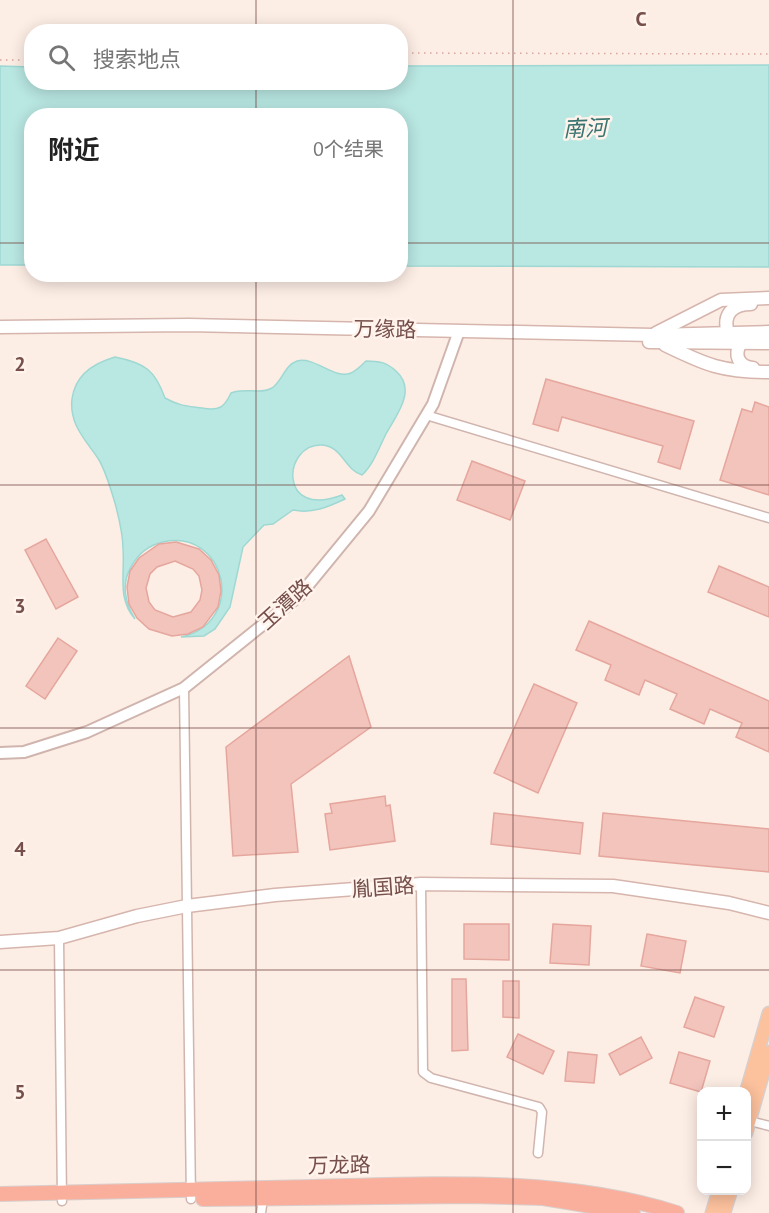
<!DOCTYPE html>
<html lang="zh">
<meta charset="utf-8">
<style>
:root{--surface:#fff;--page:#f6f6f6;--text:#222;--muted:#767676;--line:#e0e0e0}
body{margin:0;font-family:"PT Sans","Noto Sans SC",sans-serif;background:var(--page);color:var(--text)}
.controls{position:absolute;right:18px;bottom:18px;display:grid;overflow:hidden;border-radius:12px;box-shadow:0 3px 15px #0003}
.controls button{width:54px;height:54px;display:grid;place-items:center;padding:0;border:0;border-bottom:2px solid var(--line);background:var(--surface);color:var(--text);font:30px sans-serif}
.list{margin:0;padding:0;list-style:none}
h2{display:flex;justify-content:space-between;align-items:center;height:78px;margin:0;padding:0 24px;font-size:26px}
h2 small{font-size:20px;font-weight:400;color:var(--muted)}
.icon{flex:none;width:33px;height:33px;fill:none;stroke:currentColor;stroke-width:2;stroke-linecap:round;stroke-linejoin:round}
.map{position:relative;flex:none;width:769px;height:1213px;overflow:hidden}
.search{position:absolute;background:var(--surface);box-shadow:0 3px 15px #0003;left:24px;top:24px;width:384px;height:66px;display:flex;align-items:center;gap:15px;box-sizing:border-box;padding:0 21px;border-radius:24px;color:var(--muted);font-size:22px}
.panel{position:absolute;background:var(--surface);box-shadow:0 3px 15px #0003;left:24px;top:108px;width:384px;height:174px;border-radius:24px}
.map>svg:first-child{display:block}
.water{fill:#b9e7e2;stroke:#9fd8d3;stroke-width:1.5}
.building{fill:#f2c4bc;stroke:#e5a69d;stroke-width:1.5;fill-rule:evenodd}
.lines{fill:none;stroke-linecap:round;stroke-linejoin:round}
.minor-casing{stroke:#d0b5ae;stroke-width:11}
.tertiary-casing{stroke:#d0b5ae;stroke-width:14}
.secondary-casing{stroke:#d6b5ad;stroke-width:15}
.primary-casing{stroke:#d9cecc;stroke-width:15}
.trunk-casing{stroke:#d9cecc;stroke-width:16}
.path{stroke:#d7a79f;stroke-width:1.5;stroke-dasharray:1.5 4.5;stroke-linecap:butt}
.minor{stroke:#fff;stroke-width:8}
.tertiary{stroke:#fff;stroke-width:10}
.secondary{stroke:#fff;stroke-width:12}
.primary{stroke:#fcc19d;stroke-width:12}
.trunk{stroke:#faaf9c;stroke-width:14}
.grid{fill:none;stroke:#764f4a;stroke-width:1.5;stroke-opacity:0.55}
.labels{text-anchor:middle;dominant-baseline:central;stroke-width:5;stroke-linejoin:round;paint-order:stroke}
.street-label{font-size:21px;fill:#764f4a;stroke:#fff3ec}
.water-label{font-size:22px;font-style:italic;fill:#3a7470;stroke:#fff3ec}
.grid-label{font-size:20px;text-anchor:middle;font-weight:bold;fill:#764f4a;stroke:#fff3ec;stroke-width:5;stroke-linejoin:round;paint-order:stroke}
</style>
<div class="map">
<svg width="769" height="1213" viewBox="0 0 769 1213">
<rect width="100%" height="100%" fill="#fdeee5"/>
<!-- water -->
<g class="water">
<polygon points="769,65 769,267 401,266 400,116 32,116 31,265 0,265 0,66 31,67 32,82 400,82 401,66"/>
<path d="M115,357C145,363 155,370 165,398C179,406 188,406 202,408C219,411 224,408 231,393C245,387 260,395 272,388C282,381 285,365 297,361C315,356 334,380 351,373C356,371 362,365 366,361C379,361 386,362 396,371C417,390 397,414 386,434C379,448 373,465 362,475C345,470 342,446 322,445C283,443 277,520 342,495L345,499C328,507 312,514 293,510L273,524L264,525L243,547L230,607L215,629L204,636L181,637C248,622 226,528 163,542C149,545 138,554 131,567C121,584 125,603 135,619C117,599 125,574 123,549C123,533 119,518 115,503C111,490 106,472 99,460C86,440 69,425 72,399C75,375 94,363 115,357Z"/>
</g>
<!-- building -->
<g class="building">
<polygon points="546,379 694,421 680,469 658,462 663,446 562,417 558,431 533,424"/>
<polygon points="755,402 769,407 769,495 720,480 742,409 752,412"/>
<polygon points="472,461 525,481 510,520 457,500"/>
<polygon points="46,539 78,597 56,609 25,550"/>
<path d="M176,542L199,549L211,560L219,575L221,591L218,607L203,627L188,634L172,636L149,629L137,618L129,604L127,587L130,571L139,558L159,544ZM175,561L193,569L199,576L202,590L200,600L191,612L173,617L155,610L149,602L146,588L150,574L157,567Z"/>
<polygon points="719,566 769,587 769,617 708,592"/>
<polygon points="589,621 769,701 769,752 736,737 742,723 710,709 704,724 670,709 677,694 645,680 639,695 605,680 611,665 576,650"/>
<polygon points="58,638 77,651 45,699 26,686"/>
<polygon points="349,656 371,727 291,784 298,852 233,856 226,747"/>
<polygon points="534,684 577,703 538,793 494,773"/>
<polygon points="385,796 386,806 390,805 395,841 330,850 325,814 332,813 330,804"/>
<polygon points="494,813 583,823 580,854 491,844"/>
<polygon points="603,813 769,829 769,872 599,856"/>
<polygon points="464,924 509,924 509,960 464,959"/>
<polygon points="553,924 591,926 589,965 550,963"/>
<polygon points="647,934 686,941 680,973 641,966"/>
<polygon points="452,979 466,979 468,1050 452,1051"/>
<polygon points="503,981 519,981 519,1018 503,1017"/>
<polygon points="695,997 724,1007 714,1037 684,1027"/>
<polygon points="518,1034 554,1051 543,1074 507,1057"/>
<polygon points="641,1037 652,1058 620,1075 609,1054"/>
<polygon points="568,1052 597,1055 594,1083 565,1081"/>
<polygon points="679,1052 710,1061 701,1092 670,1083"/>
</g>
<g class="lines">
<!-- minor casing -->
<g class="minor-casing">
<g id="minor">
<polyline points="426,415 769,518"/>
<polyline points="184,688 191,1199"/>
<polyline points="421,884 423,1072 431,1078 539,1107 542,1112 538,1153"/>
<polyline points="59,938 62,1201"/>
<polyline points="750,1121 769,1126"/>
<polyline points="261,1213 263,1199"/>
</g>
</g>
<!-- tertiary casing -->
<g class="tertiary-casing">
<polyline id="tertiary" points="0,753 24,752 87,732 184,688 300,595 369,511 433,404 459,331"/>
</g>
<!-- secondary casing -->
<g class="secondary-casing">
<g id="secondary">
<polyline points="0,327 189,325 653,335 769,332"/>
<polyline points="656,333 721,300 769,298"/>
<path d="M728,333C722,314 733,304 751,304"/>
<polyline points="649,342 769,343"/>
<path d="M741,343C733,355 739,367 753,368"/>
<path d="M665,345C706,365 722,372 769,372"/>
<polyline points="0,942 59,938 137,916 187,906 275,895 421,884 613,886 729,903 769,913"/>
</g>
</g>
<!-- primary casing -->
<g class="primary-casing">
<g id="primary">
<polyline points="746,1093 769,1013"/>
<polyline points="746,1133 769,1052"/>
<polyline points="712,1213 719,1190"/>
<polyline points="724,1213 731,1190"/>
</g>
</g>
<!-- trunk casing -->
<g class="trunk-casing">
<g id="trunk">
<path d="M0,1194C104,1192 208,1190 313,1187C433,1184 561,1176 677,1213"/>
<polyline points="203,1199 468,1196 543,1198 633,1213"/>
</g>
</g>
<!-- path -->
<g class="path">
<polyline points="400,53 769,54"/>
<polyline points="0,60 32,60"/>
</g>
<!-- minor -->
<use href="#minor" class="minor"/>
<!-- tertiary -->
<use href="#tertiary" class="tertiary"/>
<!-- secondary -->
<use href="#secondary" class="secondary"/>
<!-- primary -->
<use href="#primary" class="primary"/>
<!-- trunk -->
<use href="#trunk" class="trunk"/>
</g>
<!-- grid -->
<path class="grid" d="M256,0V32M513,0V1213M256,82V116M0,243H32M400,243H769M256,274V1213M0,485H769M0,728H769M0,970H769"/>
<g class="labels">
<!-- street labels -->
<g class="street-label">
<text transform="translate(385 329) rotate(1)">万缘路</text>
<text transform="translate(285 604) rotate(-42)">玉潭路</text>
<text transform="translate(383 887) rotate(-4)">胤国路</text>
<text transform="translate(339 1165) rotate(-1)">万龙路</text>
</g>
<!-- water labels -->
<g class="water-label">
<text transform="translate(585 128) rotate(-2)">南河</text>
</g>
</g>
<g class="grid-label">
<text x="641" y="26">C</text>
<text x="20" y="371">2</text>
<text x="20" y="613">3</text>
<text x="20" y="856">4</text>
<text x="20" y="1099">5</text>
</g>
</svg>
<div class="controls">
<button>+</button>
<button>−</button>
</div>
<div class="search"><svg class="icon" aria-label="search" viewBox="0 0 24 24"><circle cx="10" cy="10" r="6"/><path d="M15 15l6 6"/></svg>搜索地点</div>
<section class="panel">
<h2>附近<small>0个结果</small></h2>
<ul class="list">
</ul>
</section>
</div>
